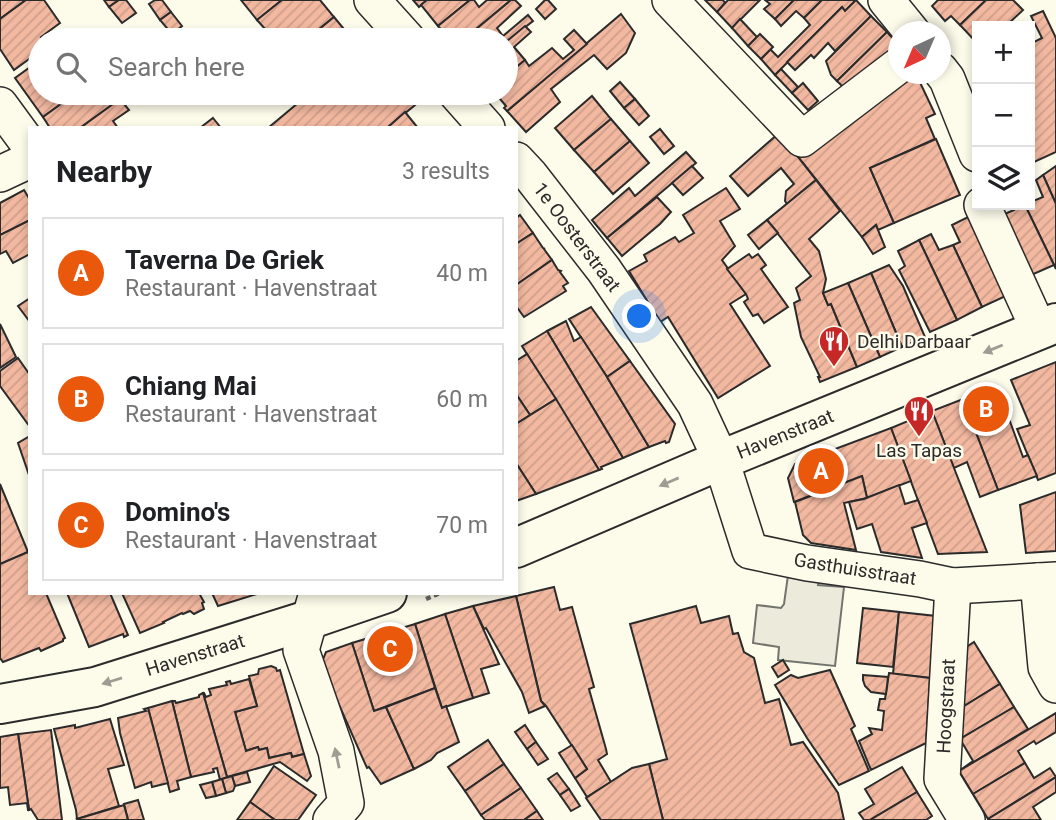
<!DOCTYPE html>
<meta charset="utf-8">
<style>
:root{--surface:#fff;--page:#f2f2f2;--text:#202124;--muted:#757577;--line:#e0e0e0;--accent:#ea580c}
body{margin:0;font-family:Roboto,sans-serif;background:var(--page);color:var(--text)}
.controls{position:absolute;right:21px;top:21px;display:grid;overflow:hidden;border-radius:0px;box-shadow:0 4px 10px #0003}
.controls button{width:63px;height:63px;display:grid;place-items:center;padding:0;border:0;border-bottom:2px solid var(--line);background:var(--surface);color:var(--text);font:35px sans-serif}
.compass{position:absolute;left:888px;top:21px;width:63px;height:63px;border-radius:50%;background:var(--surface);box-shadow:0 4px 10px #0003;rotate:224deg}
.you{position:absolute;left:640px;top:317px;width:24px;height:24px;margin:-18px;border:5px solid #fff;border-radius:50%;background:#1a73e8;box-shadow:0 0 0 10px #1a73e833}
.badge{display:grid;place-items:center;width:46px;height:46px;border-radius:50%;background:var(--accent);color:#fff;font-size:23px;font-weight:700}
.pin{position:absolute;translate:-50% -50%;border:4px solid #fff;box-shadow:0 2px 7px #0006}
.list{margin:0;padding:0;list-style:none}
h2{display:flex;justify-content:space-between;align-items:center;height:91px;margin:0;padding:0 28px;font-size:30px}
h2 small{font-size:23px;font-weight:400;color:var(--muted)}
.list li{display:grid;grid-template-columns:46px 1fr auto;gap:21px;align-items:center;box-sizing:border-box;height:112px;margin:0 14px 14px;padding:0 14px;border:2px solid var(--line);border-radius:0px}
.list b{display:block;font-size:26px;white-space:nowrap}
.list p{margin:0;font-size:23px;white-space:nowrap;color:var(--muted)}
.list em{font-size:23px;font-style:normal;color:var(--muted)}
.icon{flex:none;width:38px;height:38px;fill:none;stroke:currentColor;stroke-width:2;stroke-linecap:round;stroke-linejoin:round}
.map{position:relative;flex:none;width:1056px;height:820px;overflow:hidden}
.search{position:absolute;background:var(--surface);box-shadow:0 4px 10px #0003;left:28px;top:28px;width:490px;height:77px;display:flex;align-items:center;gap:18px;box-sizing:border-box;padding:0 24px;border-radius:38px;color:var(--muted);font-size:26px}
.panel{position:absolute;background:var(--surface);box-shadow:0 4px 10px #0003;left:28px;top:126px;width:490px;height:469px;border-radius:0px}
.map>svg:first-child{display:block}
.parking{fill:#eceadb;stroke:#74746e;stroke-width:2}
.building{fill:url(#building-hatch);stroke:#2b2b2b;stroke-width:2}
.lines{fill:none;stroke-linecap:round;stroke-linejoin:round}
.street-casing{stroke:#2b2b2b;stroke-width:38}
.secondary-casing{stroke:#2b2b2b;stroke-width:42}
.path{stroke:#6a6964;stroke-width:4.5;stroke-dasharray:5 3.5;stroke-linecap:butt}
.street{stroke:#fdfbea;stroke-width:35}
.secondary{stroke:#fdfbea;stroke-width:38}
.oneway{fill:#9e9d94}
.labels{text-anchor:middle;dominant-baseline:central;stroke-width:5;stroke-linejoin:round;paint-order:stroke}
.street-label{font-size:19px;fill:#2b2b2b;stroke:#fdfbea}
.poi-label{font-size:19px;fill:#2b2b2b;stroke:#fdfbea;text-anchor:start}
</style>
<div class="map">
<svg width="1056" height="820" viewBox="0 0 1056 820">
<defs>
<pattern id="building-hatch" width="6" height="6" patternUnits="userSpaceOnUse" patternTransform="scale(1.75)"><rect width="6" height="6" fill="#f2b8a0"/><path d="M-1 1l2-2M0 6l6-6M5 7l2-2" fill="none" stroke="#d09e8a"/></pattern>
</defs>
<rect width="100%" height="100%" fill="#fdfbea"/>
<!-- parking -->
<polygon class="parking" points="788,575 819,579 818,585 844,587 835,666 778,660 779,647 753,643 757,605 781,608 784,604"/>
<!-- building -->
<g class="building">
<polygon points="0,0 26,0 0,19"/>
<polygon points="26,0 44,0 60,23 41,37 44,40 40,40 40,51 14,70 0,49 0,19"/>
<polygon points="104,0 119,0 109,7"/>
<polygon points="119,0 126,0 136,13 122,23 109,7"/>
<polygon points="155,0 162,0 171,12 160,20 149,4"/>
<polygon points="241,0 282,0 257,20"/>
<polygon points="282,0 320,0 334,17 306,40 275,40 257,20"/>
<polygon points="413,0 427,0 419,7"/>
<polygon points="427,0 470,0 438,26 421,5"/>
<polygon points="470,0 474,0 479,7 487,0 511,0 463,40 450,40 438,26"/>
<polygon points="511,0 515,0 521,6 497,28 503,36 528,15 533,21 506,42 506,40 463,40"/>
<polygon points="545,0 548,0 556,9 545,19 536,9"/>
<polygon points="705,0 723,0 725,3 717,12"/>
<polygon points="728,0 760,0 732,28 717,12"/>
<polygon points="765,0 794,0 775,19 764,9 770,4"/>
<polygon points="794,0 822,0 804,18 796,11 781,26 775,19"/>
<polygon points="822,0 856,0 845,11 842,7 775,75 761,59 770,49 778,57 810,25 804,18"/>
<polygon points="856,0 871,16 835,51 828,43 814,58 811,55 795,70 787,62 842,7 845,11"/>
<polygon points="938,0 986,0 960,25 951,16 945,21 932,6"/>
<polygon points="986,0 1013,0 1023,10 1006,26 977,26 977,43 960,25"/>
<polygon points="1043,11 1056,38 1056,152 1032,163 1030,158 1030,44 1042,38 1031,16"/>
<polygon points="171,12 182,26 172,34 160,20"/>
<polygon points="621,14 635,33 626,53 607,69 594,55 551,89 560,102 526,132 507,111"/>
<polygon points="871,16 887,32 837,81 831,75 826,61"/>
<polygon points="334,17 353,40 306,40"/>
<polygon points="740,19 757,37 748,46 732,28"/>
<polygon points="525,26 531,32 514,47 525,60 506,76 506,42"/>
<polygon points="574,30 587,44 507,111 504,108 506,106 495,93 506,93 506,76 525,60 529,66 552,48 563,59 574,50 564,39"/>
<polygon points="887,32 898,44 898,54 846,90 837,81"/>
<polygon points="760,34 773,47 761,59 748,46"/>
<polygon points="40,60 40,93 60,93 65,101 43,117 15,78"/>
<polygon points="781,69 798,87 792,93 775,75"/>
<polygon points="909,74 916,74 935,114 926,118 935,139 870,168 894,223 878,230 876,225 862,237 796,154"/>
<polygon points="620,82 635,99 624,108 610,91"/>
<polygon points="803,83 818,101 808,110 792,93"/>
<polygon points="60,93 116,93 120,99 80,128 50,128 43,117 65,101"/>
<polygon points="310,93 405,93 415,105 387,128 268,128"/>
<polygon points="592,96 611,119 574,150 555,128"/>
<polygon points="120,99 129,110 113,121 118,128 80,128"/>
<polygon points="635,99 649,116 639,125 624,108"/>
<polygon points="405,112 418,128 387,128"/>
<polygon points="213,118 221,128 200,128"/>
<polygon points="611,119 630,141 594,172 574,150"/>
<polygon points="660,129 674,146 664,154 650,137"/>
<polygon points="779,133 816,180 787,204 785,201 786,191 794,184 781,168 748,196 730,176"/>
<polygon points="936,139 960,195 894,223 870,168"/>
<polygon points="630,141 649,163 613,194 594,172"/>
<polygon points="686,152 696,163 607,238 592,220 629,188 635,196"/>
<polygon points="692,166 703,178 683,195 672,183"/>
<polygon points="1056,166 1056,204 1043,175"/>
<polygon points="1043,175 1056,204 1056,269 1025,205 1030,205 1030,199 1031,202 1043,197 1036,180"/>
<polygon points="816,180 840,211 809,239 819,251 826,279 823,293 828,305 831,304 857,367 820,382 818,377 820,377 801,337 794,303 800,300 796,288 811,276 767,220"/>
<polygon points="726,188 740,209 720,221 735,246 722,260 746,294 730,304 770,366 718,398 668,317 660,322 629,271 647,261 644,255 675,237 679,242 694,233 683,215"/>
<polygon points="24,190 30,200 30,220 0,235 0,203"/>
<polygon points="657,197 671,212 660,224 622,256 607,238"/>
<polygon points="1011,205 1025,205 1054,265 1029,276 1000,216 1014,210"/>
<polygon points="520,215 533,233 516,244 516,218"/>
<polygon points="972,215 1010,294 982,307 953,245 960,242 952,225"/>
<polygon points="30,220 30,254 13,263 6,251 0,254 0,235"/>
<polygon points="767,220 778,233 759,249 748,235"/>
<polygon points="876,225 885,247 873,254 862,237"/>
<polygon points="533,233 543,248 545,249 544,249 552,260 516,285 516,244"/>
<polygon points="931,234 939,250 953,245 982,307 957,320 919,240"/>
<polygon points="919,240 957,320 930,332 899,270 905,266 898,251"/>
<polygon points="749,254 752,258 758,254 766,265 761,269 788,307 764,323 758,314 753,316 744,302 748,299 746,294 727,269"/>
<polygon points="552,260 558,270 561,271 560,272 568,283 563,286 566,291 524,317 516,306 516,285"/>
<polygon points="889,265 903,286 925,337 902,347 871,273"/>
<polygon points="871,273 902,347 880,357 848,283"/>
<polygon points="848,283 880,357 857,367 831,304 828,305 823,293"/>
<polygon points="30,298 30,322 18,306"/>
<polygon points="591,307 630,361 607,377 569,319"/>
<polygon points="566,321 574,341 581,337 607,377 649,447 623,458 547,331"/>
<polygon points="0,324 16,357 0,368"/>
<polygon points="547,331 623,458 601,467 602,469 599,470 522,346"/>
<polygon points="527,354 556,399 530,415 516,394 516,361"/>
<polygon points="18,358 30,375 30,427 0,386 0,371"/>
<polygon points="630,361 675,424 669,442 666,443 665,441 649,447 607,377"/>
<polygon points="1056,362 1056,473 1038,480 1017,429 1030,425 1011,380"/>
<polygon points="997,386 1023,457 1028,455 1037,476 998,490 963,399"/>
<polygon points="516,394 530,415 516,424"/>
<polygon points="556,399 599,470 536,494 516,463 516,424"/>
<polygon points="963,399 998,490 980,497 967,462 954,468 932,411"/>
<polygon points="932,411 954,468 987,552 938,554 891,428"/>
<polygon points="891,428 911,481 867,498 862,476 794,502 788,478 795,464"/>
<polygon points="30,436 30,478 18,443"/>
<polygon points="516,463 536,494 516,501"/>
<polygon points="862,476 867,498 844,503 856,550 811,543 803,535 795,502"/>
<polygon points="0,484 28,552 0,564"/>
<polygon points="899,485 905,504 918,500 927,523 912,528 922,558 881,552 872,524 857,529 849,502 864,499"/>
<polygon points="1056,492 1056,551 1026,553 1020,505"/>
<polygon points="28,552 30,556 30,593 46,593 65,638 63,639 63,641 41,651 39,648 3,662 0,658 0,564"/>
<polygon points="554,587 560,610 572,607 594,687 589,689 606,749 607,754 598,760 611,782 587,797 575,778 587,769 546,706 541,701 516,596"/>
<polygon points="67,593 110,593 128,635 124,637 123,634 89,647"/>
<polygon points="122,593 199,593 204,602 202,603 204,609 194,614 190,611 183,614 182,613 163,622 164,623 140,633"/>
<polygon points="212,593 260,593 218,606"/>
<polygon points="516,596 541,701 545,706 529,713 522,692 486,628 484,629 473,606"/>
<polygon points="473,606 499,664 481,669 489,693 473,698 445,614"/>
<polygon points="696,606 701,623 729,616 733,634 738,633 744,652 754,658 765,703 779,699 791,745 803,742 838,793 844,820 663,820 649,764 667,759 630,624"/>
<polygon points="863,608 899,612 893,667 857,663"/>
<polygon points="899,612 936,616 930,678 893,674"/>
<polygon points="445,614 473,698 442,708 415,624"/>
<polygon points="415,624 435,688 374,711 352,643"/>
<polygon points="974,642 1000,684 961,708 965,648"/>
<polygon points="352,643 374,711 386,707 414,769 381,784 369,767 367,768 321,664 326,652"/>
<polygon points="783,660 789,670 778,677 772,667"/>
<polygon points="271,666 276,668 277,671 280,670 304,754 292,757 291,753 269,758 267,748 259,750 258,747 246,751 235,712 257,706 249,676 258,674 259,669"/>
<polygon points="830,670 855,726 851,729 869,771 839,785 807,738 775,685 791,675 798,678"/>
<polygon points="889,673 930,678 926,743 871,770 859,741 872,734 869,728 882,730 884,711 878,710 880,699 885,699"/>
<polygon points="863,675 888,677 886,694 871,692 865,686 863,680"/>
<polygon points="249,679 257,706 235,712 246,751 258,747 259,750 267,748 269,758 291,753 292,757 304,754 311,776 307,781 280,762 227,777 203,693 204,693 206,697 211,695 209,689 227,685 226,682 230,681 231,684"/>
<polygon points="1000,684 1014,707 960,739 961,708"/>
<polygon points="435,688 442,708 446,706 459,742 437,753 431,760 414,769 386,707"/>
<polygon points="203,693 227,777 220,780 217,768 213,769 214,772 191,777 172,701 175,701 176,703 199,697 199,695"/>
<polygon points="172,701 191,777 177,781 179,789 170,792 148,708"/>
<polygon points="1014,707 1028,729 959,771 973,761 960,739"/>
<polygon points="148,708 168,783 152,787 151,782 135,788 120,733 118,718 146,711 144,709"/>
<polygon points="1056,713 1056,732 1036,744 1034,741 1018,751 1025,763 973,794 959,771"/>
<polygon points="110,719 124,765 108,769 119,806 77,819 76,810 54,729 75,725 75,728"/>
<polygon points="525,725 536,742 527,749 515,732"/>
<polygon points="51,730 62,820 38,820 31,809 29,810 18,734"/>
<polygon points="18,734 29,810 28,810 27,803 10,805 8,787 0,788 0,737"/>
<polygon points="488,740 504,764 465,791 448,767"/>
<polygon points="536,742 548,759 538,765 527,749"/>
<polygon points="572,745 587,769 575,778 559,753"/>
<polygon points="1025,763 1034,778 1050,768 1056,777 988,819 973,794"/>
<polygon points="504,764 521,788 481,815 465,791"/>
<polygon points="649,764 663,820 601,820 586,798 632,768"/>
<polygon points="274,766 316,795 298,820 275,820 250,802"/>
<polygon points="902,767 917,792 870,820 864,820 859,813 874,804 865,789"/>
<polygon points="247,772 250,782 235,786 232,776"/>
<polygon points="557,773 569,789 560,795 548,779"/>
<polygon points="232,776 235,786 233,791 226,793 222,779"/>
<polygon points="1056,777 1056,792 1033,807 1041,820 988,820 988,819"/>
<polygon points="222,779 226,793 216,796 212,782"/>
<polygon points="212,782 216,796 206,798 200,785"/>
<polygon points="521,788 537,811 524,820 485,820 481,815"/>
<polygon points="569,789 580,806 571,811 560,795"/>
<polygon points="917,792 932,816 926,820 870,820"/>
<polygon points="138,800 144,820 128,820 124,804"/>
<polygon points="250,802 275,820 237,820"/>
<polygon points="124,805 128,820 78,820 77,819"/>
<polygon points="537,811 543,820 524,820"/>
</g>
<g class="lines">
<!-- street casing -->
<g class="street-casing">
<g id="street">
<polyline points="372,0 408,40"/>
<polyline points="670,0 802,139 898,66"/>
<polyline points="886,0 912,32"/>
<polyline points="940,70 947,79 977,154"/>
<polyline points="456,93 487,128"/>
<polyline points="0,105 30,146"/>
<polyline points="516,160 530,175 604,270 695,404 721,460 750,551 807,563 920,579 953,586 1056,580"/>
<polyline points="0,174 30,160"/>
<polyline points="982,205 1039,330"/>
<polyline points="1038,581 1046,667 1056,685"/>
<polyline points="953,586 942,779 967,820"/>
<polyline points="317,593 301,650 336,751 346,803 331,820"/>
</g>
</g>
<!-- secondary casing -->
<g class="secondary-casing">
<g id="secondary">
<polyline points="516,548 721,460 1056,323"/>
<polyline points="0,704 95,687 308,620 387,593"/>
</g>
</g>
<!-- path -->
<polyline class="path" points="426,599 440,593"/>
<!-- street -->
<use href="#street" class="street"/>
<!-- secondary -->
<use href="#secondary" class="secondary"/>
</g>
<!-- one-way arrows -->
<defs><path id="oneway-solid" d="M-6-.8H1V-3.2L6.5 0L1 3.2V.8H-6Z" transform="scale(1.75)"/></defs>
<g class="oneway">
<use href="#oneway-solid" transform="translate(993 349) rotate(158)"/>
<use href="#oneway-solid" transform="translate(669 482) rotate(157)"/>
<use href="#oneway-solid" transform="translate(112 681) rotate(163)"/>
<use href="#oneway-solid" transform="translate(337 758) rotate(-102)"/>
</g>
<!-- icons -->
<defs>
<g id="restaurant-pin" transform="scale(1.575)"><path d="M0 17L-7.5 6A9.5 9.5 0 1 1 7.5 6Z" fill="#c62828" stroke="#fdfbea"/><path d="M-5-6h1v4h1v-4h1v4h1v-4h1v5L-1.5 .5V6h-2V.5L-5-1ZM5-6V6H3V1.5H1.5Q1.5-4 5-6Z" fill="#fff"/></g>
</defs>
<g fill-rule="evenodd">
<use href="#restaurant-pin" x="834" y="341"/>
<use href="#restaurant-pin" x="919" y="411"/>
</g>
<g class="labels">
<!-- street labels -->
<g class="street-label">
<text transform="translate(577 237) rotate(53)">1e Oosterstraat</text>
<text transform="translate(785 434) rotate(-22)">Havenstraat</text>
<text transform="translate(855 569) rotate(9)">Gasthuisstraat</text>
<text transform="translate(195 655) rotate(-17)">Havenstraat</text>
<text transform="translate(946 706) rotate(-87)">Hoogstraat</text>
</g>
<!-- poi labels -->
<g class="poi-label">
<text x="857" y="341">Delhi Darbaar</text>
<text x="919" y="450" text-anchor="middle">Las Tapas</text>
</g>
</g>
</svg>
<div class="controls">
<button>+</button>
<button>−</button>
<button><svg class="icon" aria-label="layers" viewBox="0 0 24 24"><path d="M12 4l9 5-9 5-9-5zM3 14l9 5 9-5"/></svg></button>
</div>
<svg class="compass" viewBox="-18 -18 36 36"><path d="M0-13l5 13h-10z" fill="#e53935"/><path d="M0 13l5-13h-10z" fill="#757577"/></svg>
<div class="you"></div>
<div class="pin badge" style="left:821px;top:471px">A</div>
<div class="pin badge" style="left:986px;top:409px">B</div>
<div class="pin badge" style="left:390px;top:649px">C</div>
<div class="search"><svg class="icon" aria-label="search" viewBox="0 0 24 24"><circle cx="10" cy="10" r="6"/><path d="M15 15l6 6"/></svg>Search here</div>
<section class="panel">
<h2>Nearby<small>3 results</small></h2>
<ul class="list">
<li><span class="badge">A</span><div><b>Taverna De Griek</b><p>Restaurant · Havenstraat</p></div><em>40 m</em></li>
<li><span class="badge">B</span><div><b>Chiang Mai</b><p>Restaurant · Havenstraat</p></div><em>60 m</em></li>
<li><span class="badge">C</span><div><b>Domino's</b><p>Restaurant · Havenstraat</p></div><em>70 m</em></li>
</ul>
</section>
</div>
